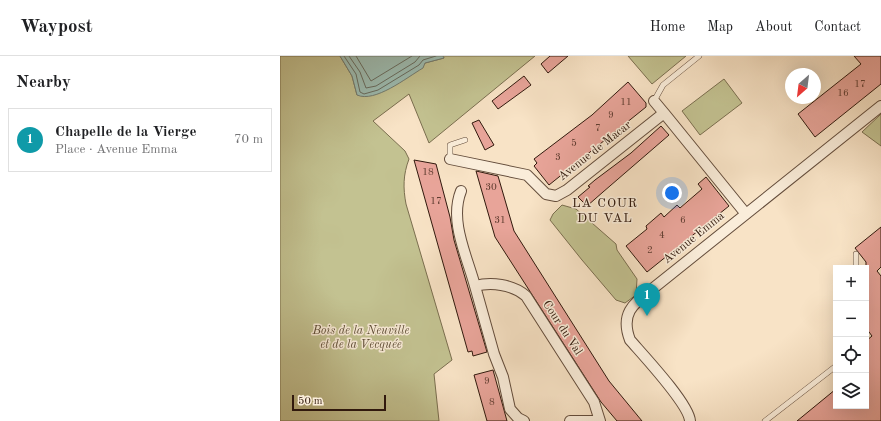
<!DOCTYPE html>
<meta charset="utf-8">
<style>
:root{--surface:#fff;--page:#f6f6f6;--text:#202124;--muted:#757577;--line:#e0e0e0;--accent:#2563eb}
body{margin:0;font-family:"Old Standard TT",serif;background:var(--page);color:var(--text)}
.controls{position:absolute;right:12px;bottom:12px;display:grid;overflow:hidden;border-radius:0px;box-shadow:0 4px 16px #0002}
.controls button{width:36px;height:36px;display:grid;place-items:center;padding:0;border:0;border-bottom:1px solid var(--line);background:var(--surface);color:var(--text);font:20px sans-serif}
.compass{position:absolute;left:505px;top:12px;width:36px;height:36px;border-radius:50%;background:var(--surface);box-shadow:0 4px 16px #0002;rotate:208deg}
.scale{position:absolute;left:12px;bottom:10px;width:94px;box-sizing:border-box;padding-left:4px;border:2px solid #31190d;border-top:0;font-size:11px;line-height:14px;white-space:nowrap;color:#31190d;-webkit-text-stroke:3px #faedda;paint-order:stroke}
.you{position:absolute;left:392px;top:137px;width:14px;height:14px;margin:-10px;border:3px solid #fff;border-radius:50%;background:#1a73e8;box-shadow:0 0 0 6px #1a73e833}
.badge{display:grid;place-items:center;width:26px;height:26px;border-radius:50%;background:var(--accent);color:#fff;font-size:13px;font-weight:700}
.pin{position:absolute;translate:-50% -33px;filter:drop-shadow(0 1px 2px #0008)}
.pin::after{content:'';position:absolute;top:21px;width:14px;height:12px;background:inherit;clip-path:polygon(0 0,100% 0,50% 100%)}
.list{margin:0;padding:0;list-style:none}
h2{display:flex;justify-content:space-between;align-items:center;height:52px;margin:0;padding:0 16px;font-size:17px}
h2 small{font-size:13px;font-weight:400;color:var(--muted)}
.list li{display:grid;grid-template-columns:26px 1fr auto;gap:12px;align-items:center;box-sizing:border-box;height:64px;margin:0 8px 8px;padding:0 8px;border:1px solid var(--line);border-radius:0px}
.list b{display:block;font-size:15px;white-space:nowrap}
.list p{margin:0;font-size:13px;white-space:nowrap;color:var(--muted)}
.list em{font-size:13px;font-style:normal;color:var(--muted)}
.icon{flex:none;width:22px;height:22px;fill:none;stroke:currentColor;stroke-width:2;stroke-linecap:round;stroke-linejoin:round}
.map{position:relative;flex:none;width:601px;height:365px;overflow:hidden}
header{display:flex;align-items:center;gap:24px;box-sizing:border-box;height:56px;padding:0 20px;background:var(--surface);border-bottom:1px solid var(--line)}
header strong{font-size:19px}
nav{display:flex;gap:22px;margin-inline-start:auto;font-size:14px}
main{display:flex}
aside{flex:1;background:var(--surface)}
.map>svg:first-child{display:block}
.green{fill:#c3c291;stroke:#7a6e4f}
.water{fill:#9dbeb4;stroke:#727c71}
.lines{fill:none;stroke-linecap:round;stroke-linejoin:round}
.shore{stroke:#676c60;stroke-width:1}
.building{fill:#e8a499;stroke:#31190d}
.lane-casing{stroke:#634c3b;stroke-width:6}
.street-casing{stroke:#634c3b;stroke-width:12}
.lane{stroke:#faedda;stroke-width:5}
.street{stroke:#faedda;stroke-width:10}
.labels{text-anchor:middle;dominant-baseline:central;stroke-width:3;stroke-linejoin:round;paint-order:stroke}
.number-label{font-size:10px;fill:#5f3c30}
.street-label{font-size:12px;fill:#31190d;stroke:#faedda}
.park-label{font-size:12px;font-style:italic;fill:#5d4c35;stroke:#faedda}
.neighbourhood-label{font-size:13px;letter-spacing:1px;fill:#31190d;stroke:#faedda}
</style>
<header>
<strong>Waypost</strong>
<nav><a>Home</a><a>Map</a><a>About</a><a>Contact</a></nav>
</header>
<main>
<aside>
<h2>Nearby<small></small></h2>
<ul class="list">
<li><span class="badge" style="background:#0f9aa8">1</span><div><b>Chapelle de la Vierge</b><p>Place · Avenue Emma</p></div><em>70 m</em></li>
</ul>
</aside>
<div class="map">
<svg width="601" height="365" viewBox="0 0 601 365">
<rect width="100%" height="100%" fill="#f8e3c6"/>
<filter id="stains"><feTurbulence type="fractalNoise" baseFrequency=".005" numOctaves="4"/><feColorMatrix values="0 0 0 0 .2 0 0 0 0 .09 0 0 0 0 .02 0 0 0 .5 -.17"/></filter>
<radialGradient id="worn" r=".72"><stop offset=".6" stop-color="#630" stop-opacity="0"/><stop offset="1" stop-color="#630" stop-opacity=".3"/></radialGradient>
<path class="green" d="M0 0H60L72 20 77 39 145 7 164 2 163 0H255L149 87 129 38 93 65 125 95 129 103C123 119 123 132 126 148L172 304 154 318 159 365H0Z
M348 0H406L372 28Z
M444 23 462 47 420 79 402 55Z
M601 58V90L582 76Z
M282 149 296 153 336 188 337 194 357 223 356 239 345 247 336 244 302 204 270 164 273 158Z"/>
<path class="water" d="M60 0H163L164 2 145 7 143 12C126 22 95 47 77 39L72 20Z"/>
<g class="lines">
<path class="shore" d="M64 0 76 18 80 36 84 38 98 34 139 9 143 4 156 0
M69 0 80 16 86 32 96 30 135 6 140 0
M76 0 91 25 132 0"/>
</g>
<path class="building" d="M270 0H288L268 17 261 8Z
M574 0H601V28L535 81 518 58 581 8Z
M244 20 251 29 218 53 212 45Z
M348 26 366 47V51L269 129 254 110 257 107 254 103 312 59Z
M199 64 214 89 205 94 192 67Z
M381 70 389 79 323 136 307 150 298 141 310 131 308 130 315 124 351 97Z
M134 104 156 108 170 161 174 184 207 296 193 300 192 295 188 296Z
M196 115 218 120 234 175 329 325 362 365H337L321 346 215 181Z
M426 121 449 150 367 216 346 190 367 173 366 170 381 157 384 161 397 149 400 152 422 133 418 128Z
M601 171V211L597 215 601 220V365H517L556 333V350H586V285L592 280 586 272V206L575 192Z
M213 314 224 354 227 365H207L194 319Z"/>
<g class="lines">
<g class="lane-casing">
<path id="lane" d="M374 45 383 29 419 0
M170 103V89L185 84
M576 198V212
M485 365 556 310"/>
</g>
<g class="street-casing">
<path id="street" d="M374 45 384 57
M170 103 247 119 266 138 276 140 287 134 384 57 466 158
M181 135C169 165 187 200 195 230 211 226 232 228 246 240L314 346 320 365
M195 230 214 298 223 321 230 353 238 362 244 365
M290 365H316
M410 365C409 348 363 299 350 284 339 255 356 246 376 230L601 50"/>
</g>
<use href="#lane" class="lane"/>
<use href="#street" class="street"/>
</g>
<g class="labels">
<g class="number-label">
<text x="580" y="28">17</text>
<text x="563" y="37">16</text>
<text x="346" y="46">11</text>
<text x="331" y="59">9</text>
<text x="318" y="72">7</text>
<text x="294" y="87">5</text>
<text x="278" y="101">3</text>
<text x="148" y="116">18</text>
<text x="211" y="131">30</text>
<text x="156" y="145">17</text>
<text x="220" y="164">31</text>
<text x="403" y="164">6</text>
<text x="382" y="179">4</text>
<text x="370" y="194">2</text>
<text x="207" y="325">9</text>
<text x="212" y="346">8</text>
</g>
<g class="street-label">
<text transform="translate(315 95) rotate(-38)">Avenue de Macar</text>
<text transform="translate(414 182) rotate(-39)">Avenue Emma</text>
<text transform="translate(282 272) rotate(57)">Cour du Val</text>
</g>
<g class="park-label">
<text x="81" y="275">Bois de la Neuville<tspan x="81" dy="14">et de la Vecquée</tspan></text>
</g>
<g class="neighbourhood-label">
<text x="325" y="147">LA COUR<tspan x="325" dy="15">DU VAL</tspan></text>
</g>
</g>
<rect width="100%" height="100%" filter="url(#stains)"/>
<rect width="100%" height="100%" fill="url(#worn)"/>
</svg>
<div class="controls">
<button>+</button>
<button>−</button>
<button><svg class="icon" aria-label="locate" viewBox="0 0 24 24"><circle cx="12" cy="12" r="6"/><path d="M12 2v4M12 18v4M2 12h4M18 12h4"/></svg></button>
<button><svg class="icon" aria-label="layers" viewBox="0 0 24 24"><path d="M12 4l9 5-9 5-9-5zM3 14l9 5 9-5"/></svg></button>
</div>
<svg class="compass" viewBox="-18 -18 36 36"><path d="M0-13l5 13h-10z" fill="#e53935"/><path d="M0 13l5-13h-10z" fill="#757577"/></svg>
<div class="scale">50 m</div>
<div class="you"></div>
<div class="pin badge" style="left:367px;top:260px;background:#0f9aa8">1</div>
</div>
</main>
